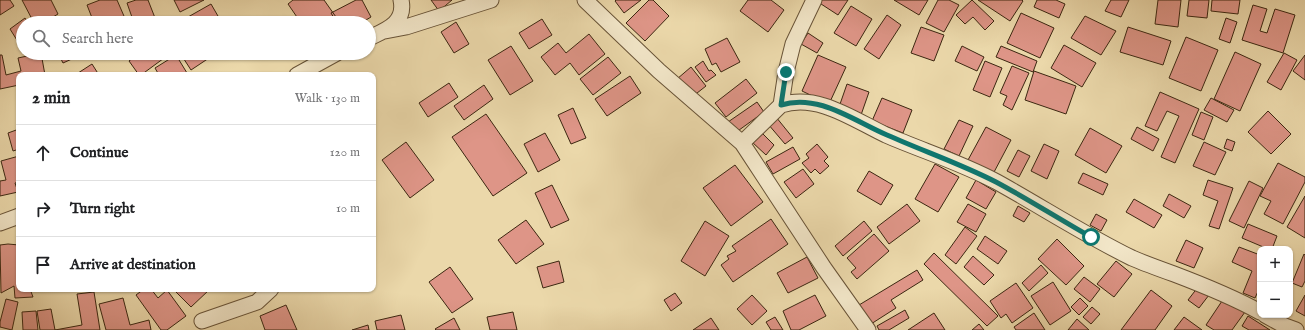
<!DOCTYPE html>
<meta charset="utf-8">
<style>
:root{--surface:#fff;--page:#f6f6f6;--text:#202124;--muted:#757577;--line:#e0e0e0}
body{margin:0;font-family:"IM FELL English",serif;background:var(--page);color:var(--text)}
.controls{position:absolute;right:12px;bottom:12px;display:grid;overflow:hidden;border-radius:8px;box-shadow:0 1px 3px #0004}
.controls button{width:36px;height:36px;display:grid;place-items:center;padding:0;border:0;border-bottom:1px solid var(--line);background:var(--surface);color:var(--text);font:20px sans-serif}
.stop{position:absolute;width:12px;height:12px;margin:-9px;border:3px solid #0f766e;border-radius:50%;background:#fff}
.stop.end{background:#0f766e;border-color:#fff;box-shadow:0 1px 4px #0008}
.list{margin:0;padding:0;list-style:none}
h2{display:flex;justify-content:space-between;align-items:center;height:52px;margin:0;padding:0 16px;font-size:17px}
h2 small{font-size:13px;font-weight:400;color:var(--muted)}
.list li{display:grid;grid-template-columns:26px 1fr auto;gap:12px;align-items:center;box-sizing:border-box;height:56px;padding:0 16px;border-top:1px solid var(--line)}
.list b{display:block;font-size:15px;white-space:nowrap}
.list em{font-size:13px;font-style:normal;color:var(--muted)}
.icon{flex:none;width:22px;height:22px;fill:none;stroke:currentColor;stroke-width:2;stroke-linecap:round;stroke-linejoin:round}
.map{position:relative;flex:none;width:1305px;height:330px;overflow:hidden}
.search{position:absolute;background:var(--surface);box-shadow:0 1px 3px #0004;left:16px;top:16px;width:360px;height:44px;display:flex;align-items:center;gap:10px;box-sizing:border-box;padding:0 14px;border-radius:22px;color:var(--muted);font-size:15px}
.panel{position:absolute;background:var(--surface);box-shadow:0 1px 3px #0004;left:16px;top:72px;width:360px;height:220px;border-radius:8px}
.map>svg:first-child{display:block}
.building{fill:#de9587;stroke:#3c2711}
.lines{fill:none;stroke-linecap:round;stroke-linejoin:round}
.minor-casing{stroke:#685337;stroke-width:17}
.minor{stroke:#f2e6c8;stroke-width:15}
.route{stroke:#0f766e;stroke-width:5}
</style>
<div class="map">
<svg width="1305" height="330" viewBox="0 0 1305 330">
<rect width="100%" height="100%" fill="#ebd8aa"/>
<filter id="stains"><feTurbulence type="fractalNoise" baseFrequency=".005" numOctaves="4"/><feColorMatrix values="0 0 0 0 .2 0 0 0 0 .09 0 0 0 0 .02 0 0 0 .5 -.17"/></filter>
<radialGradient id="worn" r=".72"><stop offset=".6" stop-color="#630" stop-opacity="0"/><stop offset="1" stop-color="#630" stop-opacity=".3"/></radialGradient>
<path class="building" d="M0 0H10L14 6 0 15Z
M22 0H51L58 14 43 23H34Z
M100 0H117L127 23H94L87 5Z
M136 0H148L157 23H134L127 3Z
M174 0H204L180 12Z
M293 0H324L336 17 328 23H301L288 4Z
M356 0H362L371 17 361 23H337L331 13Z
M431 0H452L439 11Z
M616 0H641L624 13 615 1Z
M649 0H653L669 16 645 41 626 23Z
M748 0H771L784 10 768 32 740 11Z
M820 0H848L838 15 818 2Z
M894 0H928L919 15Z
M938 0H949L959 5 944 32 926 23Z
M972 0 994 21 985 30 973 17 965 24 956 15Z
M978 0H1022L1023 1 1010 21Z
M1037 0H1056L1065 4 1059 18 1034 7Z
M1111 0H1129L1121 17 1105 11Z
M1158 0H1181L1178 27 1155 24Z
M1189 0H1209L1207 18 1187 16Z
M1212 0H1240L1238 14 1211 11Z
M211 4 222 23H192L188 17Z
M1253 5 1267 9 1260 31 1267 33 1275 9 1295 15 1283 53 1242 40Z
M851 6 872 19 856 46 834 33Z
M1021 13 1054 28 1040 58 1007 43Z
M887 15 901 25 879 59 864 49Z
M1085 16 1116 31 1101 55 1071 38Z
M25 18 28 23H23V43L20 45 10 29Z
M1226 18 1237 22 1230 43 1219 39Z
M542 19 552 35 529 49 519 33Z
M456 22 469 44 454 53 441 32Z
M921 27 944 35 934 61 911 53Z
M1128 27 1171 41 1163 65 1120 52Z
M808 33 823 43 817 53 801 44Z
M589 34 605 54 579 75 570 63 555 75 541 57 558 43 566 53Z
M1186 37 1218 50 1201 91 1169 78Z
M727 38 740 62 721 72 716 63 712 65 705 49Z
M1064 45 1096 63 1082 87 1051 68Z
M511 46 533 81 510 95 488 60Z
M962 46 984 57 977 71 955 61Z
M1001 46 1037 61 1033 72 996 57Z
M1235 52 1261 64 1240 111 1214 99Z
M41 53 45 75H19V85L0 89V55H2L6 75 21 71 18 58Z
M58 53H85L63 63Z
M139 53H171L141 75H139L129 61Z
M180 53H206L209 58 191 70Z
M1284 53 1297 60 1281 90 1267 82Z
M176 55 187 73 184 75H159L155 68Z
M818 55 846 67 829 104 802 91Z
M1305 55V80L1293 71Z
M608 57 621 73 593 95 580 79Z
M703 61 709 71 711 70 716 75 706 82 695 67Z
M985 61 1002 68 990 97 973 90Z
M92 64 99 75H75Z
M1012 66 1029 73 1012 110 1003 105 1007 96 1000 93Z
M691 67 706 86 692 97 677 79Z
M1034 71 1076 86 1066 114 1025 100Z
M630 76 641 93 607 116 595 99Z
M746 79 757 93 726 117 715 103Z
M449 83 458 97 428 117 419 103Z
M847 84 869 92 861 115 839 107Z
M484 85 493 99 464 120 454 106Z
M1160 92 1199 109 1175 163 1161 157 1179 116 1167 111 1157 131 1145 126Z
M882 98 912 110 903 133 872 121Z
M1211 98 1234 110 1227 122 1204 110Z
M757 102 764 112 735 133 728 122Z
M573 108 586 138 571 144 558 115Z
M1268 111 1291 134 1271 154 1248 132Z
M1201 112 1213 117 1204 140 1192 135Z
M486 114 527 173 493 196 452 137Z
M776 117 793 138 785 144 768 124Z
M959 120 973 126 959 156 944 149Z
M986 127 1011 140 993 174 968 160Z
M1137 127 1159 139 1153 151 1131 139Z
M1090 128 1122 146 1106 173 1075 155Z
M19 129V149L13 151 8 133Z
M761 132 774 145 766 155 752 142Z
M545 133 560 160 538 172 524 144Z
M1227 139 1235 142 1232 151 1224 148Z
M406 142 434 180 410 198 382 160Z
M1204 142 1226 152 1215 175 1193 166Z
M817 144 828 157 824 161 829 166 820 174 815 169 811 173 802 163 809 158 806 154Z
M1044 144 1059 151 1047 179 1031 171Z
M793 147 800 159 773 174 766 162Z
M1018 150 1030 156 1019 177 1007 171Z
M19 156V182L15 183 18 192 0 196V181L6 180 1 161Z
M1278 163 1305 177V182L1283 224 1264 214 1271 201 1260 196Z
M935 164 959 177 938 212 915 199Z
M735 165 763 202 731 226 703 188Z
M803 169 814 184 796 198 784 182Z
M869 171 893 185 881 205 857 191Z
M1083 173 1108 184 1103 195 1078 183Z
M976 180 996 192 986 209 966 198Z
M1208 180 1233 188 1219 229 1209 226 1218 201 1203 195Z
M1249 181 1263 188 1244 228 1229 221Z
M552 185 569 220 551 228 535 193Z
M1169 194 1191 206 1184 218 1163 206Z
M1305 196V238L1287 227Z
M1134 199 1162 215 1154 228 1126 212Z
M907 204 920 221 889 244 877 227Z
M968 204 986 214 976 232 957 222Z
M1018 206 1030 213 1024 222 1013 216Z
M1096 214 1107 220 1101 231 1090 225Z
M771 219 788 244 733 282 721 265 729 259 727 256 736 251 732 246Z
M526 220 544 244 516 264 498 240Z
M705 221 729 236 705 276 681 261Z
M864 221 872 231 843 256 835 246Z
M1248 224 1277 236 1272 249H1268L1242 238Z
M965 227 977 236 956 264 945 255Z
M874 234 889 251 857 279 851 272 856 268 847 258Z
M985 236 1007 251 998 264 977 249Z
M1057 239 1084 266 1066 285 1038 259Z
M1186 240 1203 248 1194 268 1176 261Z
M8 244 19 245V289H30L33 297 15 298 14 286 1 293 0 245Z
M1239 247 1260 255V287L1255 298 1243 293 1252 271 1232 262Z
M934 253 998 316 987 326 924 264Z
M1304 254 1305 255V281L1302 287 1292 283Z
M973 256 994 275 984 285 964 267Z
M807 257 818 278 788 293 777 273Z
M559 261 564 282 543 288 537 267Z
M1116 261 1132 274 1114 297 1097 284Z
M1041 265 1048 273 1029 291 1022 283Z
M450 267 473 299 452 313 429 282Z
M917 270 923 280 891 300 896 308 871 324 859 305Z
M1084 277 1100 289 1090 302 1074 289Z
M1053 282 1071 311 1050 325 1031 296Z
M1016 283 1033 308 1012 323 1006 314 1001 318 990 301Z
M1198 287 1209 295 1199 308 1188 300Z
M144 289H151L158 298 167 290 186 316 167 330H161L136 295Z
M173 289H208L209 290 191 307Z
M1151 290 1172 306 1155 330H1121Z
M94 292 100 330H40L37 311 51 309 55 330 82 325 77 294Z
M675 293 682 303 671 311 664 300Z
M752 295 767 311 752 325 737 309Z
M815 295 826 316 799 330H791L783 311Z
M1305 295V316L1296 311Z
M123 298 130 325 149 320 151 330H106L99 304Z
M1080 298 1088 306 1079 315 1071 307Z
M1224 298 1245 312 1232 330H1214L1206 325Z
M6 299 18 302 12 330 0 327V322Z
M286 305 297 330H265L260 316Z
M1092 307 1100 314 1091 324 1083 317Z
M905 310 909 318 889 330H879L877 326Z
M36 311 38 330H23L22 312Z
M513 312 517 330H490L487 317Z
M934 313 945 330H908Z
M1034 313 1045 330H1016L1014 327Z
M401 315 405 330H377L375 321Z
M1248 316 1270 330H1249L1242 326Z
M775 317 783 330H771L766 322Z
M1184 317 1202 330H1174Z
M454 318 460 330H436L435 329Z
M711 318 719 330H693Z
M1077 319 1089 330H1068Z
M979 324 984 330H972Z
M368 325 369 330H352Z"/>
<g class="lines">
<g class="minor-casing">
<path id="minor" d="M585 0 659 71 742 143 824 268 868 330
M385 31 406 27 491 0
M369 38C386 30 406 23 401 0
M297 75 337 53
M781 105 786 72 793 44 814 0
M742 143 781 105C818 93 854 120 886 135 923 151 962 163 997 182 1042 207 1085 235 1132 258 1146 264 1160 269 1174 274 1203 285 1233 297 1260 312
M0 223 19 216
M1265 315 1285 326 1296 330
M202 321 257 302 271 289"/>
</g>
<use href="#minor" class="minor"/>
</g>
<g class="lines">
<path class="route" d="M786 72 781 105C818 93 854 121 887 135 923 151 961 164 996 182 1028 199 1059 219 1091 237"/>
</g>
<rect width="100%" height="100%" filter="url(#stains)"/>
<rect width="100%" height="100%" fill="url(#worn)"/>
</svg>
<div class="controls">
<button>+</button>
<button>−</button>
</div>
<div class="stop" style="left:1091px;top:237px"></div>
<div class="stop end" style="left:786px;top:72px"></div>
<div class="search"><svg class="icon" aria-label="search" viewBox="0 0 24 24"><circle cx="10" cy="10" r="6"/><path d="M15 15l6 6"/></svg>Search here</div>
<section class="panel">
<h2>2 min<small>Walk · 130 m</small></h2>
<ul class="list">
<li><svg class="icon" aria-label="ahead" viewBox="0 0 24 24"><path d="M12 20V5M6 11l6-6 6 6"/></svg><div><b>Continue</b></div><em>120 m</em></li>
<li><svg class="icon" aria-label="right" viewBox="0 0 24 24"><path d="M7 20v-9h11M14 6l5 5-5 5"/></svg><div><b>Turn right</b></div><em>10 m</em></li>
<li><svg class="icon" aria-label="arrive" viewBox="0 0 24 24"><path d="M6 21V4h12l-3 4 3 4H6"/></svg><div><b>Arrive at destination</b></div></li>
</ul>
</section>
</div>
